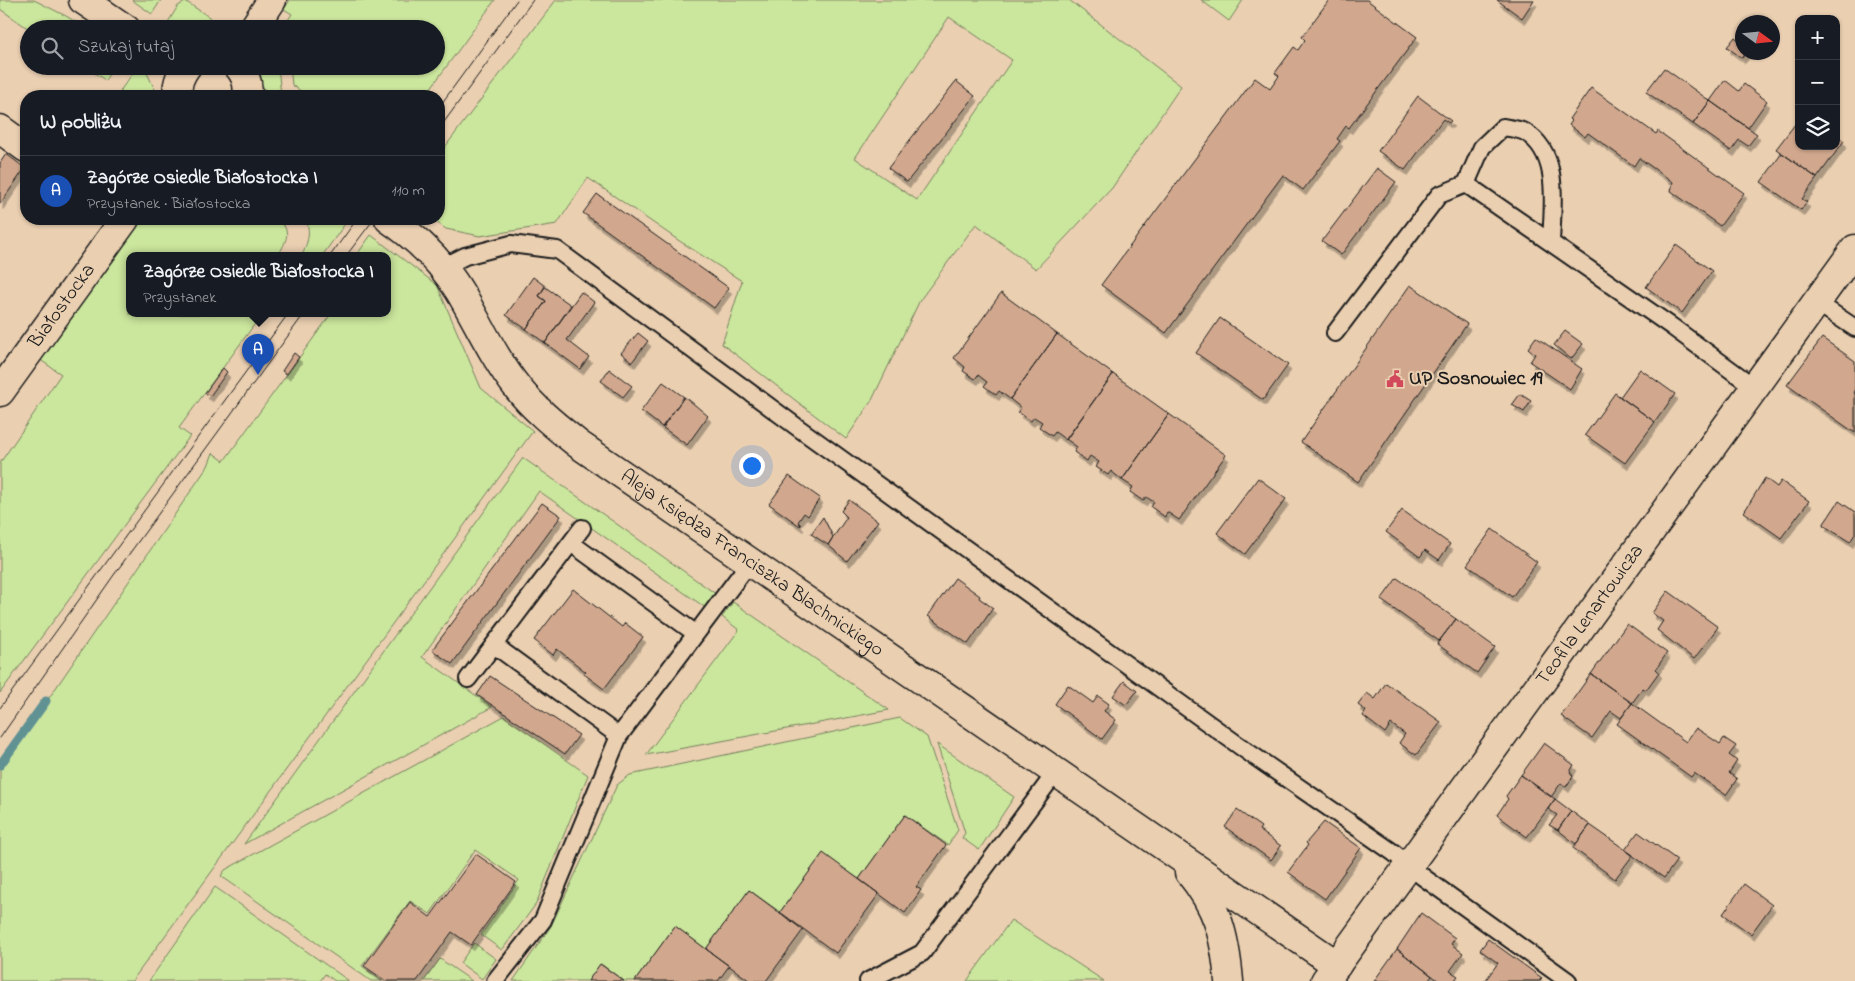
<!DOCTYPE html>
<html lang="pl">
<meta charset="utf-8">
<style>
:root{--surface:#171b24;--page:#20242c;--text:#f1f3f6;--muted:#9ea1a6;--line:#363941;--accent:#7c3aed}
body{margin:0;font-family:"Indie Flower",sans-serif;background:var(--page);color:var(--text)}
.controls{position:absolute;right:15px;top:15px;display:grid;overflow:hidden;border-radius:10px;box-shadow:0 1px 4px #0004}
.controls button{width:45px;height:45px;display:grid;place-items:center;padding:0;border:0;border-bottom:1px solid var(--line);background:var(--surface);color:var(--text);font:25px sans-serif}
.compass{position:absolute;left:1735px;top:15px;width:45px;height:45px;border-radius:50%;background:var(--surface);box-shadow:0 1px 4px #0004;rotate:105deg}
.you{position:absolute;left:751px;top:465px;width:18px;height:18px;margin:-12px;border:4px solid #fff;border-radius:50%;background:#1a73e8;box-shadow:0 0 0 8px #1a73e833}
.badge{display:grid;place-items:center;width:32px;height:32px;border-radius:50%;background:var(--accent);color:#fff;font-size:16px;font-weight:700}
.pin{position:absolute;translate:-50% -41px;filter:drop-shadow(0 1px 2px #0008)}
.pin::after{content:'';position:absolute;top:26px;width:18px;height:15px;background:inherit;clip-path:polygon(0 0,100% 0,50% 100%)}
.popup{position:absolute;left:126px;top:252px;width:265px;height:65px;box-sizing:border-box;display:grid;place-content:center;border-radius:10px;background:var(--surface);filter:drop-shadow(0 1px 4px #0005);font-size:16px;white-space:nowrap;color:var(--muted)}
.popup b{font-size:19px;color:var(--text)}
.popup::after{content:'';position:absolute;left:50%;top:100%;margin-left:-10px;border:10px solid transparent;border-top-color:var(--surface)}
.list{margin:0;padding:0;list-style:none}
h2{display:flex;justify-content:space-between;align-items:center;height:65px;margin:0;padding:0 20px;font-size:21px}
h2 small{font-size:16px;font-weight:400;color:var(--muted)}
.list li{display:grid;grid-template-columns:32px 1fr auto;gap:15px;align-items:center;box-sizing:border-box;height:70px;padding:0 20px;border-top:1px solid var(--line)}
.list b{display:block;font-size:19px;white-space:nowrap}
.list p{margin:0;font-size:16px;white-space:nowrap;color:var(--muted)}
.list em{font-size:16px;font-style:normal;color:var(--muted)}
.icon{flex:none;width:28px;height:28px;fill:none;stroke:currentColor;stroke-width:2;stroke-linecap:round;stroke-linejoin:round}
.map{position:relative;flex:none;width:1855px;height:981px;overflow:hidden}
.search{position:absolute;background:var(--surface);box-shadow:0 1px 4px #0004;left:20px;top:20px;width:425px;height:55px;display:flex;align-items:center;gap:12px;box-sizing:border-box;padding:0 18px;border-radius:28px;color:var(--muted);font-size:19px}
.panel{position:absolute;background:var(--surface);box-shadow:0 1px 4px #0004;left:20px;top:90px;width:425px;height:135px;border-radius:20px}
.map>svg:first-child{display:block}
.green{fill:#cbe69d;stroke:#74815c;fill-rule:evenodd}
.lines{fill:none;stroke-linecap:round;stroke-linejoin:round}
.stream{stroke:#609193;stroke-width:9}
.building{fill:#d1a88e;stroke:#1c1c1c;filter:url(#shadow)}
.service-casing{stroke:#1c1c1c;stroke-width:20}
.minor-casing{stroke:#1c1c1c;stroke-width:31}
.tertiary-casing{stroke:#1c1c1c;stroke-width:31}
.service{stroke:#eacfb1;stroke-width:16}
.minor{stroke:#eacfb1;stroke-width:28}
.tertiary{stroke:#eacfb1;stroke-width:28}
.tram{stroke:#1c1c1c;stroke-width:1}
.labels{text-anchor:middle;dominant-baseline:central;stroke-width:4;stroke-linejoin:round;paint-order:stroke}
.street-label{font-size:20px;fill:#1c1c1c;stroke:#eacfb1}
.poi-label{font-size:20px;font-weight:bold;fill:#1c1c1c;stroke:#eacfb1;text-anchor:start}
</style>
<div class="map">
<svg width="1855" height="981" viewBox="0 0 1855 981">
<defs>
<filter id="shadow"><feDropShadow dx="3" dy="5.5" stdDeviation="0" flood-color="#0004"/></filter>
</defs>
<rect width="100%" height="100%" fill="#eacfb1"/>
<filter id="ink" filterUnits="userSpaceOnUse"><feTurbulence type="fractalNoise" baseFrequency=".02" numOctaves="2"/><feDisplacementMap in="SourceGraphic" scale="10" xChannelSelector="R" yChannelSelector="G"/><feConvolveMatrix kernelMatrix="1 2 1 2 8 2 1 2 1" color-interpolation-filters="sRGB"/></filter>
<g filter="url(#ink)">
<path class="green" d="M0 0H34L66 16 87 29H29L0 9Z
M132 0H161L152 14Z
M290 0H495L425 96H308L292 85 290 66H436V29H286V23L292 14 284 9Z
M556 0H1069L1181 86 1112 188 1036 269 976 224 920 300 872 400 846 439 722 344 742 281 678 240 588 178 557 224 480 236 446 229 432 219H439V155ZM949 17 1012 60 917 200 855 158Z
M1201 0H1243L1229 21Z
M185 2 188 3 227 29H174L167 24 178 6Z
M84 66H115L105 80Z
M138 66H140L147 73 158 96H128L120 91Z
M259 66H278L281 96H268C262 87 259 77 259 66Z
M141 219H277C293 231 286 241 278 256H129V314H262L179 428 190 436 0 693V463L61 374 39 359Z
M305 219H344L347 221 322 256H302C307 243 312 232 305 219Z
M371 235 437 285 481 388 533 431 132 981H0V764L51 695 208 466 213 453 224 461 331 314H387V256H356Z
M523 458 716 594 706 608 539 491 422 657 492 707 244 844Z
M733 602 889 710 646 755 739 630 722 617Z
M504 716 588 775 536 904 502 950 481 935 519 880 475 850 430 914 410 901 362 966 382 981H371L221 876 225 870Z
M900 718 927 737 958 830 948 845 905 815 859 879 823 854 780 912 749 890 706 949 675 926 635 981H624L601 964 588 981H513L551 926 617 785 630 775Z
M937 744 1014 797 979 850 962 838 965 833Z
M215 887 349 981H335L325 974 320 981H149Z
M1011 920 1104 981H967Z
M474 943 496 959 482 979 460 963Z
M440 959 472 981H424Z"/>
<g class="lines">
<path class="stream" d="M0 765 46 701"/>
</g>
<path class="building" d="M1329 0H1367L1417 37 1349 128 1346 126 1337 139 1340 141 1303 190 1283 175 1166 333 1101 285 1255 78 1270 89 1279 76 1275 73 1294 47 1298 50 1305 40 1302 37Z
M1497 0H1534L1522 18Z
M1735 37 1742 43V52H1747L1742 58 1727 47Z
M1664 68 1710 101 1693 124 1646 92Z
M1725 80 1739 91 1744 84 1767 101 1748 128 1710 101Z
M956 81 975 96 907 182 888 168Z
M1591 88 1656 134 1658 131 1744 193 1720 226 1671 191 1673 182 1639 158 1634 166 1588 133 1585 137 1569 125 1572 121 1569 119Z
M1418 96 1451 121 1449 123 1443 119 1405 170 1378 151Z
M1710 101 1757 134 1748 146 1739 140 1731 151 1693 124Z
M1799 119V146H1836V135L1844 141 1817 178 1776 149Z
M1782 153 1817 178 1802 199 1807 202 1801 210 1761 182Z
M6 154 25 168 0 204V163Z
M1377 168 1396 182 1341 255 1322 241Z
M597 194 729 288 714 308 583 213Z
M1676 245 1712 271 1682 313 1646 287Z
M533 277 545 286 539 296 546 301 526 329 506 315Z
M1410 285 1467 324 1358 482 1301 442Z
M545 287 571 305 545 343 526 329 546 301 539 296Z
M581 292 594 302 567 340 589 357 580 369 545 343Z
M1001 293 1057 334 1010 399 999 391 996 395 984 386 987 382 978 375 975 379 963 371 965 367 954 358Z
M1220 318 1288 365 1263 400 1196 353Z
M1565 331 1583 344 1571 359 1554 345Z
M638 333 648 341 632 362 621 353Z
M1057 334 1113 374 1066 440 1055 432 1052 436 1039 427 1042 422 1034 417 1031 421 1018 412 1021 408 1010 399Z
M1536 337 1582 369 1570 389 1530 362 1535 354 1528 348Z
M1822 338 1855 361V391L1854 393 1855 394V433L1787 385Z
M294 353 299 357 287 374 282 371Z
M223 368 227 372 210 396 205 393Z
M609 369 632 386 623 397 601 381Z
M1640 369 1675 394 1655 422 1620 397Z
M1113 374 1169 414 1122 480 1111 471 1108 475 1096 467 1099 462 1090 456 1087 461 1074 452 1077 447 1066 439Z
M663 382 684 397 662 427 641 411Z
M1615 393 1655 422 1625 463 1585 435Z
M1520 394 1531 401 1524 412 1512 405Z
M684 397 689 400 708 416 687 445 662 427 665 426 664 425Z
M1169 414 1226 455 1179 520 1167 512 1165 517 1151 507 1154 502 1146 497 1143 501 1130 492 1133 487 1122 480Z
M789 476 820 498 808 516 804 513 798 522 801 525 800 526 769 504Z
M1258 478 1286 499 1245 554 1217 533Z
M1765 478 1777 487 1781 481 1809 501 1781 538 1744 512Z
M849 500 878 521 847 561 828 545 847 517 841 511Z
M1839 501 1855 512V534L1850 542 1823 525Z
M542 503 561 516 452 664 432 650Z
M1402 510 1450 544 1439 560 1425 550 1420 557 1386 532Z
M823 517 833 537 828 545 811 534Z
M1492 529 1537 562 1512 597 1467 565Z
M955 578 980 596 979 598 993 608 968 644 928 616Z
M1397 578 1456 619 1439 641 1381 600Z
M573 589 622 627 625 623 643 637 604 689 584 674 586 672 557 649 553 655 534 640Z
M1668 591 1718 627 1694 659 1657 630 1663 621 1652 613Z
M1456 619 1495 647 1477 673 1437 644Z
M1627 624 1667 653 1656 669 1659 672 1646 690 1643 688 1632 703 1591 674Z
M1591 674 1632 703 1621 718 1611 711 1592 738 1561 716Z
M490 676 579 735 565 754 477 695Z
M1124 681 1137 691 1126 705 1113 696Z
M1386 683 1441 722 1416 755 1399 743 1405 734 1391 724 1385 733 1363 716 1366 711 1358 705 1367 693 1375 699Z
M1068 685 1093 703 1098 696 1109 704 1104 711 1116 720 1102 739 1055 704Z
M1632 703 1686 742 1696 728 1720 744 1724 738 1736 746 1729 755 1737 761 1729 773 1737 779 1726 795 1694 773 1691 777 1617 724Z
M1544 743 1574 765 1570 772 1573 776 1566 787 1561 783 1551 797 1521 775Z
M1521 775 1555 799 1527 837 1497 815 1508 799 1506 796Z
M1555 799 1571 811 1558 830 1549 825 1557 815 1548 809Z
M1237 810 1261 827 1259 830 1281 846 1271 860 1225 827Z
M1571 811 1590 825 1576 844 1558 830Z
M905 815 946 845 916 887 921 890 905 913 859 879Z
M1324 822 1361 848 1325 899 1288 872 1308 845 1306 843Z
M1590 825 1633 855 1615 879 1573 848Z
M1638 832 1677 860 1664 878 1625 850Z
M823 853 879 894 836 953 780 912Z
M476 854 516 882 471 945 452 932 417 981H386L364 966 410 902 430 917Z
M1744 884 1772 905 1751 934 1723 914Z
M749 890 803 930 766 981H750L706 949Z
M1421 913 1455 938 1451 944 1463 953 1450 971 1458 976 1454 981H1439L1397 949Z
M675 926 729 966 718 981H635Z
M1488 939 1542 978 1539 981H1485L1498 963 1480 950Z
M1397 949 1432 976 1428 981H1374Z
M600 964 624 981H588Z"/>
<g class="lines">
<g class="service-casing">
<path id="service" d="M1466 184 1482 147 1503 127C1510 128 1519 129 1525 132 1562 154 1552 208 1551 243
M443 267 465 256 511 244 557 250 797 427 1248 752 1394 853 1423 877 1568 981
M1816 302 1855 328
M1335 333 1439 195 1466 184 1671 326 1754 387
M571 543 695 633
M494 645 619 736
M468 679 582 528
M495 981 543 920 619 736 750 562
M868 981 922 953 1056 772"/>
</g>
<g class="minor-casing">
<g id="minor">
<path d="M253 29 272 0"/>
<path d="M0 129 26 148"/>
<path id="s1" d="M0 392 125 219"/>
</g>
</g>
<g class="tertiary-casing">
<g id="tertiary">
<path d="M83 0 126 29"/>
<path d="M238 66C246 75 249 85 247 96"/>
<path d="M178 96C176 85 180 75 187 66"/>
<path id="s2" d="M389 219C418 239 442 262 460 292 479 324 494 358 517 387 534 409 557 427 578 444L1337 965"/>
<path d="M1189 872C1218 907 1225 936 1229 981"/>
<path id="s3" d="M1325 981 1855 249"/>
</g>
</g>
<use href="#service" class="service"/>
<use href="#minor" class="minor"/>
<use href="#tertiary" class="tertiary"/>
<path class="tram" d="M439 107 517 0
M439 129 533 0
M330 256 357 219
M346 256 374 219
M0 708 288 314
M0 738 116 572 304 314"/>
</g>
</g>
<defs>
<g id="civic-bare" transform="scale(1.35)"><path d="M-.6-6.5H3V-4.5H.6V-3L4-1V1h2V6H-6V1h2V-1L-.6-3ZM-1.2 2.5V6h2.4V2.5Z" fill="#d1495b" stroke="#eacfb1" stroke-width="2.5" paint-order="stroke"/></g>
</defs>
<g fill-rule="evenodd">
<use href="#civic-bare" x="1395" y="379"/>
</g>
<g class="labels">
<g class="street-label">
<text stroke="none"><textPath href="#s1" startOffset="106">Białostocka</textPath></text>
<text stroke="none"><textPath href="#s2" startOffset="508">Aleja Księdza Franciszka Blachnickiego</textPath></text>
<text stroke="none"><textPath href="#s3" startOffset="452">Teofila Lenartowicza</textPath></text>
</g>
<g class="poi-label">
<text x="1409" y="379">UP Sosnowiec 19</text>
</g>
</g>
</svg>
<div class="controls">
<button>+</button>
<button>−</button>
<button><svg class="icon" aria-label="layers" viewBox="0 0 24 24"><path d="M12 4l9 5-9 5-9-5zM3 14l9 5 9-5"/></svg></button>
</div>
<svg class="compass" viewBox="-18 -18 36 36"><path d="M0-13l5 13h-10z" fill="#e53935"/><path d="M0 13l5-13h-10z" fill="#9ea1a6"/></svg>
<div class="you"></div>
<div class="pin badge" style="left:258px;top:375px;background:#1a4fb4">A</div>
<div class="popup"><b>Zagórze Osiedle Białostocka I</b>Przystanek</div>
<div class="search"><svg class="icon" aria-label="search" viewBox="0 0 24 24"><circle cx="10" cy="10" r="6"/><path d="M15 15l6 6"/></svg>Szukaj tutaj</div>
<section class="panel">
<h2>W pobliżu<small></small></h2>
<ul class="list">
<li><span class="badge" style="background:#1a4fb4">A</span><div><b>Zagórze Osiedle Białostocka I</b><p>Przystanek · Białostocka</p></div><em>110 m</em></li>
</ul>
</section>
</div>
